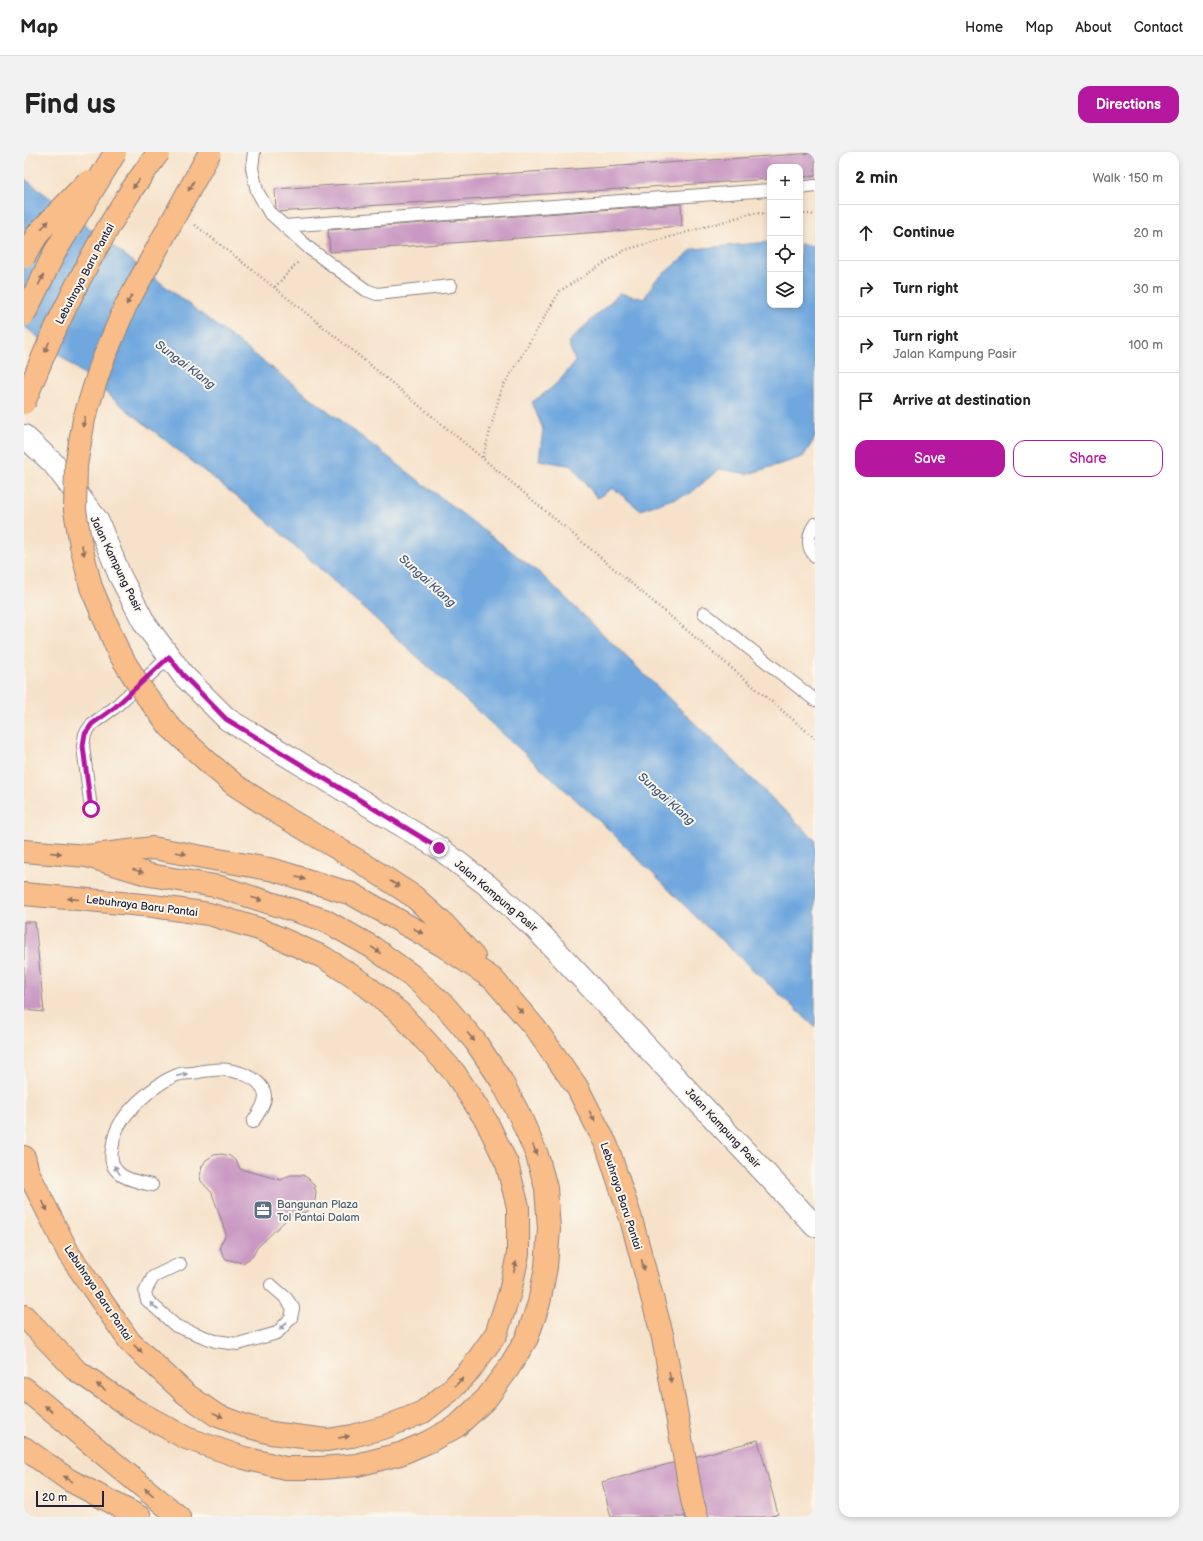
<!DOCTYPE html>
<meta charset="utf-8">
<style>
:root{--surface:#fff;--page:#f2f2f2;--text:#222;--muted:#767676;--line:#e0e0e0;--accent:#b5179e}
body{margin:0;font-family:"Balsamiq Sans",sans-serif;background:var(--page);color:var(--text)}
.controls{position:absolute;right:12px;top:12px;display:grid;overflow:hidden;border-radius:8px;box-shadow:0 2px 6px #0003}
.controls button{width:36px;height:36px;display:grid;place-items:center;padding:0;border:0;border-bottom:1px solid var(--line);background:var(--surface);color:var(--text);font:20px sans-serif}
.scale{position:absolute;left:12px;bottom:10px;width:68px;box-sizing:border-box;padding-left:4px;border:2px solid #22223b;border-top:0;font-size:11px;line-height:14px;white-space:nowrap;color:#22223b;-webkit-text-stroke:3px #fbf7ec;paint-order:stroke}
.stop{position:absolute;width:12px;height:12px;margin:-9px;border:3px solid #b5179e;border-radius:50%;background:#fff}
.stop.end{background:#b5179e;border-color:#fff;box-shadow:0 1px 4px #0008}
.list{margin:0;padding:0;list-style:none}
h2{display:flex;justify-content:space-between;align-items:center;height:52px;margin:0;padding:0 16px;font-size:17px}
h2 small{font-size:13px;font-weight:400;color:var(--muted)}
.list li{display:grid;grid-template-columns:26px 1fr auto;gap:12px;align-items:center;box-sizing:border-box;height:56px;padding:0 16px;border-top:1px solid var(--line)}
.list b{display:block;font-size:15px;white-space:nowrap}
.list p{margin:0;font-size:13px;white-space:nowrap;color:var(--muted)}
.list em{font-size:13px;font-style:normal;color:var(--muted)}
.actions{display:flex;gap:8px;padding:12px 16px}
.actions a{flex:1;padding:9px 0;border:1px solid var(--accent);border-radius:12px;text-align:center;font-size:14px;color:var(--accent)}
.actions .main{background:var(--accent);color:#fff}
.icon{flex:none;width:22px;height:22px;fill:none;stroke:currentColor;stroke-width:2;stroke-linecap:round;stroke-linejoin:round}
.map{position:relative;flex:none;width:791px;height:1365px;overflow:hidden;border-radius:12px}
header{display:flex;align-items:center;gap:24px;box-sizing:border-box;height:56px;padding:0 20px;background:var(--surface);border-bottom:1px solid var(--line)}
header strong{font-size:19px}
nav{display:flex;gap:22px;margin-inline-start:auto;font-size:14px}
.intro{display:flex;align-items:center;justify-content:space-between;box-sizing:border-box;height:96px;padding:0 24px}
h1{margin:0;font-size:28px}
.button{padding:10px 18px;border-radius:12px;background:var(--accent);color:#fff;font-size:14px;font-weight:700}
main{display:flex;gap:24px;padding:0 24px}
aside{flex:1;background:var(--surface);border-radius:12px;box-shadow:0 2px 6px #0003}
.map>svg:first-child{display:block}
.water{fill:#6fa7de;stroke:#48648c}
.building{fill:#c998c3}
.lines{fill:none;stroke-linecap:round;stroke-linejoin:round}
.service-casing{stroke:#8c8282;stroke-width:14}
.tertiary-casing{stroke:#8c8282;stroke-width:24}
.motorway-casing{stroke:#8c8282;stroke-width:24}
.path{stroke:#8c8282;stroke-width:2.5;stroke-dasharray:1 3;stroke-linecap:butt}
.service{stroke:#fff;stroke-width:12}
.tertiary{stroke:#fff;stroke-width:22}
.motorway{stroke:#f8bd88;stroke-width:22}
.motorway-bridge-casing{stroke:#8c8282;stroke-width:24;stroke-linecap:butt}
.motorway-bridge{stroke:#f8bd88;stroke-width:22}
.oneway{fill:#8d7062}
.oneway2{fill:#9c9ca7}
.route{stroke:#b5179e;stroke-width:5}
.labels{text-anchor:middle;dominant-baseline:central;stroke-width:4;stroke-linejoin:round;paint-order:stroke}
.street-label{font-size:11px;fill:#22223b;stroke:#fbf7ec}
.service-label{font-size:11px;fill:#4e5e75;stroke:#fbf7ec;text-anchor:start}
.water-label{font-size:12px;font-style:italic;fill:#41577c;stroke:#fbf7ec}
</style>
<header>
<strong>Map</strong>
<nav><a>Home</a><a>Map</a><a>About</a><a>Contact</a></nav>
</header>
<div class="intro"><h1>Find us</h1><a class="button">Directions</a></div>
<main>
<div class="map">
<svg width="791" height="1365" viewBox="0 0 791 1365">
<rect width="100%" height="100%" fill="#fbf7ec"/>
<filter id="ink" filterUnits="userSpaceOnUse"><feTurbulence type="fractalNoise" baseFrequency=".025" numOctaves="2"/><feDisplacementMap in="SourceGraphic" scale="8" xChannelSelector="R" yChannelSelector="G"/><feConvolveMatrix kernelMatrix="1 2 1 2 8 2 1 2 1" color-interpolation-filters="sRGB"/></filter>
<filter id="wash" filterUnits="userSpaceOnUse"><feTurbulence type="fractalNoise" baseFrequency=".012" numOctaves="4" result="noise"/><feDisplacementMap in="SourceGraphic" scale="16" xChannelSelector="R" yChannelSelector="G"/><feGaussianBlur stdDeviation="0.9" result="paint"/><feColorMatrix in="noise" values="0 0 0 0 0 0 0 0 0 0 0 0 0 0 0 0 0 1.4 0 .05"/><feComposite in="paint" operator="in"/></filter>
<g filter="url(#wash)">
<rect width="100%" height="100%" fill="#f6e2ca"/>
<path class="water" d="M0 26 518 423 791 688V875L671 764 582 675 241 367 108 262 0 174Z
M746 90V153H776V92L791 94V286L779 305 724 322 695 317 667 341 616 358 589 336 573 346 548 314 515 308 519 277 508 250C528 237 538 228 551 209L544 190 596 141 620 147 631 129 669 97Z"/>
<g id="blocks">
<path class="building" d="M791 1V24L776 25V15H746V27L252 60 251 37Z
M657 52 658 74 306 100 304 78Z
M0 770H11L20 860 0 858Z
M198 1002 206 1004 213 1010 216 1017 257 1028 266 1023H279L285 1027 290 1033 292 1040 291 1048 288 1055 282 1060 275 1063H267L233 1096 229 1104 219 1111 202 1107 198 1101 196 1094 202 1082 188 1041 177 1029 176 1024 178 1014 182 1008 190 1003Z
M734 1288 754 1362 744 1365H587L578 1330Z"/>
</g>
</g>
<g filter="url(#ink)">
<use href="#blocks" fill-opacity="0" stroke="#8c8282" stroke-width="1"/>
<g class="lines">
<g class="service-casing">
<path id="service" d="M230 0 228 16 233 39 245 60 286 97 342 138 353 142 427 134
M776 36 791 34
M260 74 746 38
M791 372C784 382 782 395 791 404
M680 461 791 548
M67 657 59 594 61 582 68 572 90 556 145 505
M128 1033C108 1029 83 1024 88 998 89 993 89 988 91 983 97 961 132 931 153 923 158 921 163 921 168 921 175 920 182 918 189 918 207 916 240 924 241 945 241 953 233 963 229 970
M156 1112 129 1125 121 1140 123 1148 152 1174 191 1189 214 1192 253 1181 267 1166 269 1156 262 1146 247 1133"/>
</g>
<g class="tertiary-casing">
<path id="tertiary" d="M0 284 29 311 73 368 96 424 121 472 159 523 203 567 415 696 463 733 510 775 791 1074"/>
</g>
<g class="motorway-casing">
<path id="motorway" d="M0 699 63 704 129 696 250 718 328 742 418 793 469 827 511 876 553 935 583 994 607 1067 639 1186 668 1348 673 1365
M338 711 389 744 421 773 450 805
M0 742 129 754 185 762 235 777 299 805 339 831 376 861 430 920 463 970 483 1012 494 1055V1102L486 1140 472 1182 446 1218 426 1239 399 1260 362 1275 328 1284 303 1288 247 1281 218 1273 192 1263 162 1242 106 1190 45 1102 4 1020 0 1005
M0 1164 52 1218 109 1257 162 1286 220 1306 261 1316H297L333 1313 376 1302 404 1290 433 1274 462 1247 484 1217 503 1186 515 1151 522 1115 525 1077 522 1036 513 1003 496 964 477 928 451 889 421 854 387 823 348 795 300 768 196 735 126 723 63 704
M0 1236 155 1365
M0 1296 45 1328 116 1365"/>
</g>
<path class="path" d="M776 62H787L791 64
M171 73C383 238 585 414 791 586
M251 135 275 109
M459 305 477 238 536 139 601 98 729 61 746 62"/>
<use href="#service" class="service"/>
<use href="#tertiary" class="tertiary"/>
<use href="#motorway" class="motorway"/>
<g class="motorway-bridge-casing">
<path id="motorway-bridge" d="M186 0 101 155 77 213 60 267 52 314 51 358 57 394 67 435 95 501 118 538 146 575 185 611 211 633 257 663 338 711
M0 105 15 80 63 30
M0 163 31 100 91 1
M0 251C28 179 62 109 103 45 113 29 124 15 135 0"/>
</g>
<use href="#motorway-bridge" class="motorway-bridge"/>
</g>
<defs><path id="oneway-solid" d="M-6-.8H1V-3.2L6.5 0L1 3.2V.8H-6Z"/></defs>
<g class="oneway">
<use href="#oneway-solid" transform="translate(112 32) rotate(126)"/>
<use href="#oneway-solid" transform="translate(167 34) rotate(119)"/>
<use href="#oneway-solid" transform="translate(21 73) rotate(-46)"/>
<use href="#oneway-solid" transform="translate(17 128) rotate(-64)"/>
<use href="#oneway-solid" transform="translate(105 148) rotate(119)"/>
<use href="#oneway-solid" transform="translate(23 195) rotate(114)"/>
<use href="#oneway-solid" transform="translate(60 270) rotate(102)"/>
<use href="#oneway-solid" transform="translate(59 398) rotate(77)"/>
<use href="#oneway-solid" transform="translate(32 701) rotate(5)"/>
<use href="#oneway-solid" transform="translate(157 701) rotate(10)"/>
<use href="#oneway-solid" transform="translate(114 719) rotate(17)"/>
<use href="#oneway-solid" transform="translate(276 726) rotate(17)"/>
<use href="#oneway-solid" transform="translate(371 732) rotate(33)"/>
<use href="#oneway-solid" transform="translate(49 747) rotate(-175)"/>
<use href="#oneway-solid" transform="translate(233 747) rotate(18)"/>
<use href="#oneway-solid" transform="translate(394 779) rotate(30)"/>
<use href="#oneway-solid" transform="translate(352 798) rotate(35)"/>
<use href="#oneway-solid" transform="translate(495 857) rotate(49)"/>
<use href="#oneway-solid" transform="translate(447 885) rotate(50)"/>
<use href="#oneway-solid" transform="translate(568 964) rotate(62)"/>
<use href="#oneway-solid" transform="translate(511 998) rotate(67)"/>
<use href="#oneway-solid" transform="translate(21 1054) rotate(63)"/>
<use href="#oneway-solid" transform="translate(619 1113) rotate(75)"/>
<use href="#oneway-solid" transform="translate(491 1115) rotate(-77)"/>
<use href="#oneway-solid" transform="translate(114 1197) rotate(43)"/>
<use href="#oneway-solid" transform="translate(646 1225) rotate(80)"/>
<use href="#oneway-solid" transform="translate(435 1230) rotate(-46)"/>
<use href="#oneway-solid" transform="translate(77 1235) rotate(-145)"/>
<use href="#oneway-solid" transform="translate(25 1257) rotate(-141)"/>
<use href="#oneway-solid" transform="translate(194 1263) rotate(26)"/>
<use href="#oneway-solid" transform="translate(320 1285) rotate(-9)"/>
<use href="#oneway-solid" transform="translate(44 1327) rotate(-148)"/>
<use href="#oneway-solid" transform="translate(125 1340) rotate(-140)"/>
</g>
<g class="oneway2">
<use href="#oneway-solid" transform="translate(158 923) rotate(-13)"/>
<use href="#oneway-solid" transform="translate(93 1018) rotate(-125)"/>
<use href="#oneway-solid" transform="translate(130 1154) rotate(-138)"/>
<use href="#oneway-solid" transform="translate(259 1174) rotate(132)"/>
</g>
</g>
<g class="lines" filter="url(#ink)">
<path class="route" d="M67 657 59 594 61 582 68 572 90 556 145 505 159 523 202 567 415 696"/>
</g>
<defs>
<g id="office-square" transform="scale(1)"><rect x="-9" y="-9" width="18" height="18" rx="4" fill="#5c6f8a" stroke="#fbf7ec"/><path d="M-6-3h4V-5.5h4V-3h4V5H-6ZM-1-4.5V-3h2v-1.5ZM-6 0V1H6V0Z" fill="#fff"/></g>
</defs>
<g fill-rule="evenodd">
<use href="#office-square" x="239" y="1058"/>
</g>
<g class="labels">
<g class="street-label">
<text transform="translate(61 122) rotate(-62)">Lebuhraya Baru Pantai</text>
<text transform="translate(92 412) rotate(64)">Jalan Kampung Pasir</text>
<text transform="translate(472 744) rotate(40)">Jalan Kampung Pasir</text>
<text transform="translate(118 754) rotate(7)">Lebuhraya Baru Pantai</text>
<text transform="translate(699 976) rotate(47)">Jalan Kampung Pasir</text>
<text transform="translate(597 1044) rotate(72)">Lebuhraya Baru Pantai</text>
<text transform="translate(74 1141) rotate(56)">Lebuhraya Baru Pantai</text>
</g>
<g class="service-label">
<text x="253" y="1052">Bangunan Plaza<tspan x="253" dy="13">Tol Pantai Dalam</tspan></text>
</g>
<g class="water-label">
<text transform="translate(161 213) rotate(37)">Sungai Klang</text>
<text transform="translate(403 429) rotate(42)">Sungai Klang</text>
<text transform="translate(642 647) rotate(42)">Sungai Klang</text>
</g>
</g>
</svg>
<div class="controls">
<button>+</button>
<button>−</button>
<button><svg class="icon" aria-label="locate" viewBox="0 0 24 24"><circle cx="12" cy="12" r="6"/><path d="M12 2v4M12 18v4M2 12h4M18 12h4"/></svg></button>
<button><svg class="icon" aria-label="layers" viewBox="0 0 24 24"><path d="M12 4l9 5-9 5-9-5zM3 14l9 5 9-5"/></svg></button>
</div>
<div class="scale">20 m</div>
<div class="stop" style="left:67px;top:657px"></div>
<div class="stop end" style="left:415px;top:696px"></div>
</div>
<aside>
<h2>2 min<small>Walk · 150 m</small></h2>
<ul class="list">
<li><svg class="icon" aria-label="ahead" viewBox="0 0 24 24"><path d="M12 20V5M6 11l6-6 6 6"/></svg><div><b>Continue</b></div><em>20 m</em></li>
<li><svg class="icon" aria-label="right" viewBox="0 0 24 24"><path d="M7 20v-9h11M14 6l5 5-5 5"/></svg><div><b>Turn right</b></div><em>30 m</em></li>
<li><svg class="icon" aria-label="right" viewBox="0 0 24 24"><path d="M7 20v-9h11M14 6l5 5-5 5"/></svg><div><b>Turn right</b><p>Jalan Kampung Pasir</p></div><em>100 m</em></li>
<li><svg class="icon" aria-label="arrive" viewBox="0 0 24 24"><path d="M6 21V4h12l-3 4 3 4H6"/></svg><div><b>Arrive at destination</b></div></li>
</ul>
<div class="actions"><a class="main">Save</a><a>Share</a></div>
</aside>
</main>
